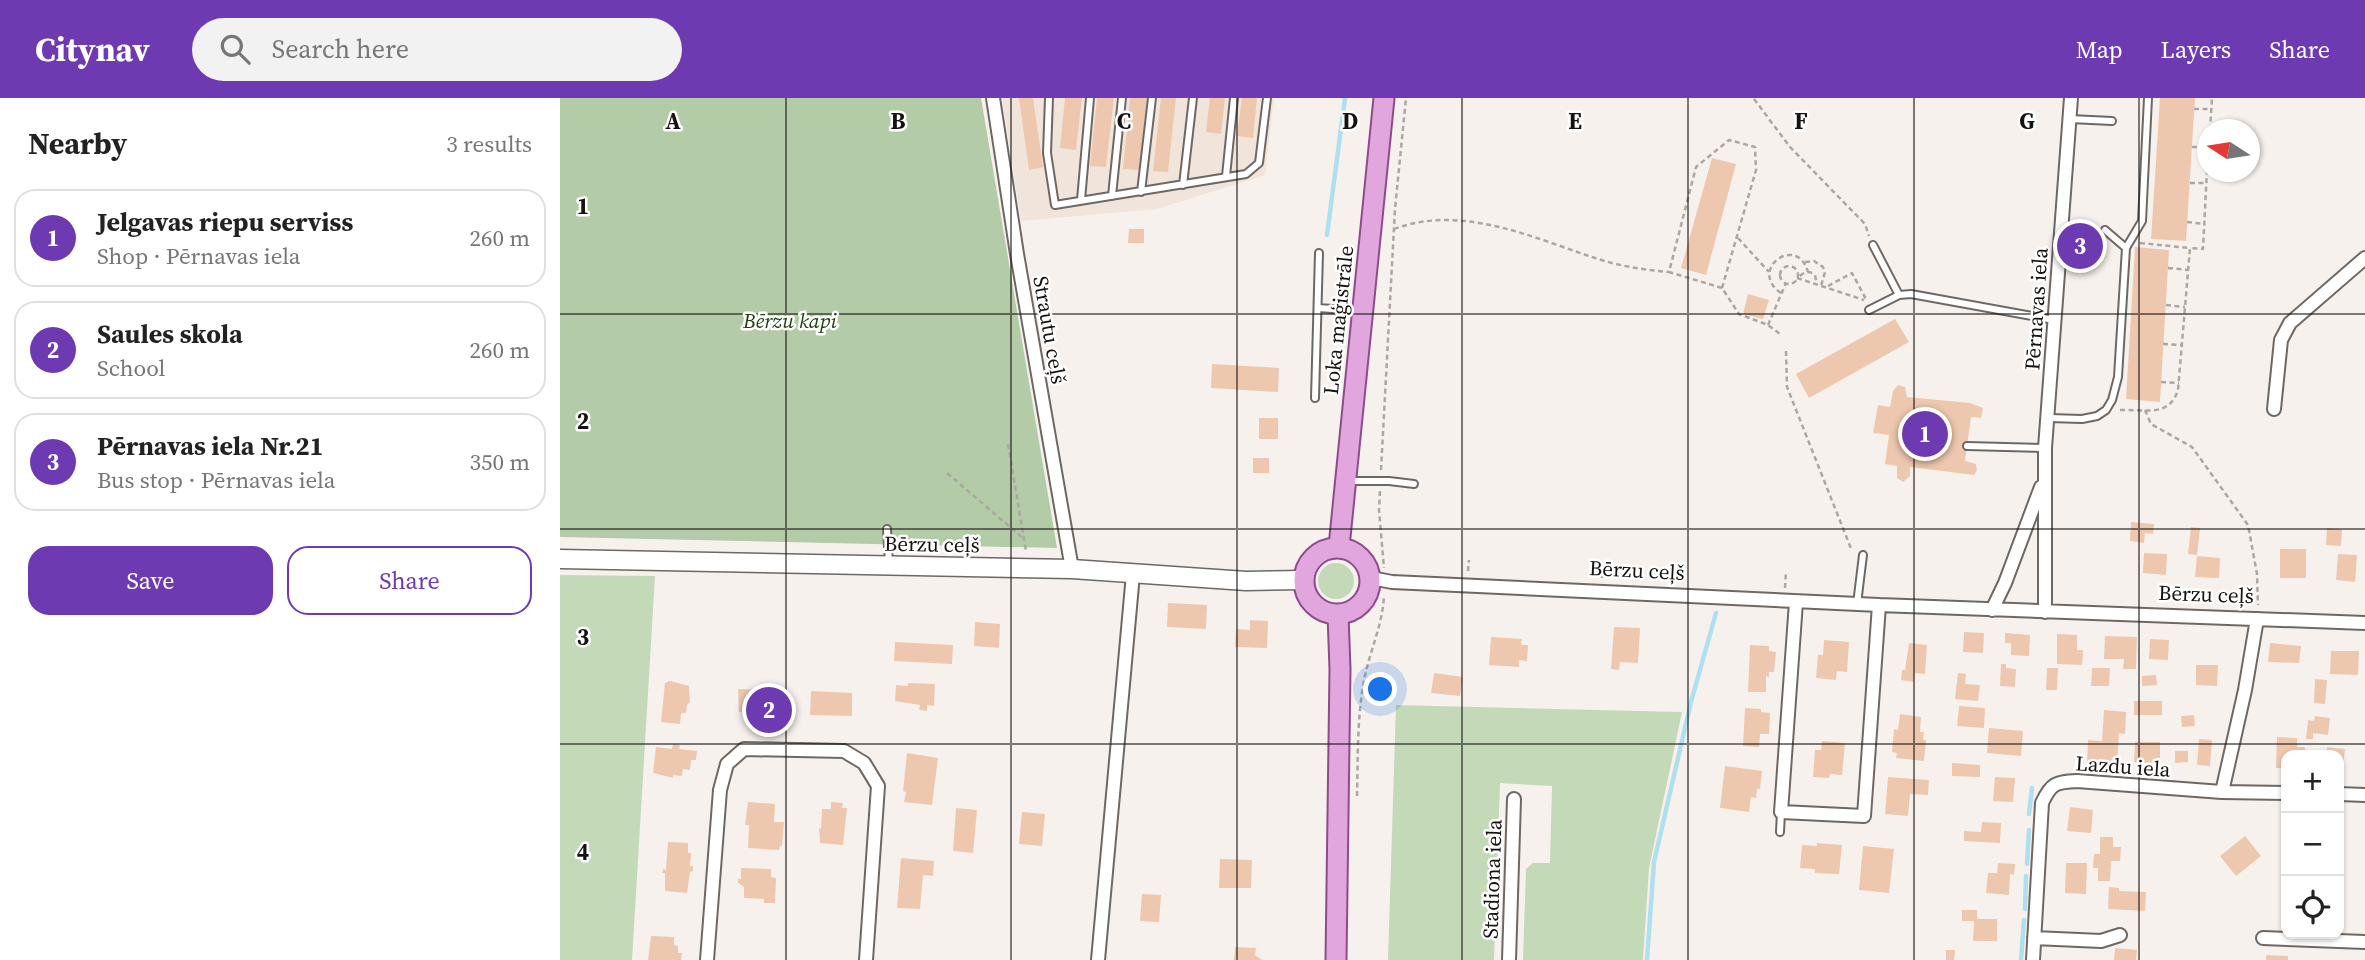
<!DOCTYPE html>
<meta charset="utf-8">
<style>
:root{--surface:#fff;--page:#f2f2f2;--text:#222;--muted:#767676;--line:#e0e0e0;--accent:#6d3ab1}
body{margin:0;font-family:"Source Serif 4",serif;background:var(--page);color:var(--text)}
.controls{position:absolute;right:21px;bottom:21px;display:grid;overflow:hidden;border-radius:14px;box-shadow:0 2px 5px #0004}
.controls button{width:63px;height:63px;display:grid;place-items:center;padding:0;border:0;border-bottom:2px solid var(--line);background:var(--surface);color:var(--text);font:35px sans-serif}
.compass{position:absolute;left:1637px;top:21px;width:63px;height:63px;border-radius:50%;background:var(--surface);box-shadow:0 2px 5px #0004;rotate:282deg}
.you{position:absolute;left:821px;top:592px;width:24px;height:24px;margin:-18px;border:5px solid #fff;border-radius:50%;background:#1a73e8;box-shadow:0 0 0 10px #1a73e833}
.badge{display:grid;place-items:center;width:46px;height:46px;border-radius:50%;background:var(--accent);color:#fff;font-size:23px;font-weight:700}
.pin{position:absolute;translate:-50% -50%;border:4px solid #fff;box-shadow:0 2px 7px #0006}
.list{margin:0;padding:0;list-style:none}
h2{display:flex;justify-content:space-between;align-items:center;height:91px;margin:0;padding:0 28px;font-size:30px}
h2 small{font-size:23px;font-weight:400;color:var(--muted)}
.list li{display:grid;grid-template-columns:46px 1fr auto;gap:21px;align-items:center;box-sizing:border-box;height:98px;margin:0 14px 14px;padding:0 14px;border:2px solid var(--line);border-radius:21px}
.list b{display:block;font-size:26px;white-space:nowrap}
.list p{margin:0;font-size:23px;white-space:nowrap;color:var(--muted)}
.list em{font-size:23px;font-style:normal;color:var(--muted)}
.actions{display:flex;gap:14px;padding:21px 28px}
.actions a{flex:1;padding:16px 0;border:2px solid var(--accent);border-radius:21px;text-align:center;font-size:24px;color:var(--accent)}
.actions .main{background:var(--accent);color:#fff}
.icon{flex:none;width:38px;height:38px;fill:none;stroke:currentColor;stroke-width:2;stroke-linecap:round;stroke-linejoin:round}
.map{position:relative;flex:none;width:1805px;height:862px;overflow:hidden}
header{display:flex;align-items:center;gap:42px;box-sizing:border-box;height:98px;padding:0 35px;background:var(--accent);color:#fff}
header strong{font-size:33px}
nav{display:flex;gap:38px;margin-inline-start:auto;font-size:24px}
.search{width:490px;height:63px;background:var(--page);display:flex;align-items:center;gap:18px;box-sizing:border-box;padding:0 24px;border-radius:38px;color:var(--muted);font-size:26px}
main{display:flex}
aside{flex:1;background:var(--surface)}
.map>svg:first-child{display:block}
.built{fill:#f1e4db}
.green{fill:#c3d9b8}
.forest{fill:#b3cba7}
.lines{fill:none;stroke-linecap:round;stroke-linejoin:round}
.stream{stroke:#aee0ef;stroke-width:4.5}
.building{fill:#eec8ae}
.lane-casing{stroke:#6e6865;stroke-width:10}
.street-casing{stroke:#6e6865;stroke-width:16}
.secondary-casing{stroke:#6e6865;stroke-width:21}
.primary-casing{stroke:#8d4c89;stroke-width:23}
.path{stroke:#aba7a3;stroke-width:2.5;stroke-dasharray:5 3.5;stroke-linecap:butt}
.lane{stroke:#fff;stroke-width:6}
.street{stroke:#fff;stroke-width:12}
.secondary{stroke:#fff;stroke-width:18}
.primary{stroke:#e2a6df;stroke-width:19}
.grid{fill:none;stroke:#151311;stroke-width:2;stroke-opacity:0.55}
.labels{text-anchor:middle;dominant-baseline:central;stroke-width:5;stroke-linejoin:round;paint-order:stroke}
.street-label{font-size:21px;fill:#151311;stroke:#fff}
.park-label{font-size:21px;font-style:italic;fill:#1e3d0a;stroke:#fff}
.grid-label{font-size:23px;text-anchor:middle;font-weight:bold;fill:#151311;stroke:#fff;stroke-width:5;stroke-linejoin:round;paint-order:stroke}
</style>
<header>
<strong>Citynav</strong>
<div class="search"><svg class="icon" aria-label="search" viewBox="0 0 24 24"><circle cx="10" cy="10" r="6"/><path d="M15 15l6 6"/></svg>Search here</div>
<nav><a>Map</a><a>Layers</a><a>Share</a></nav>
</header>
<main>
<aside>
<h2>Nearby<small>3 results</small></h2>
<ul class="list">
<li><span class="badge">1</span><div><b>Jelgavas riepu serviss</b><p>Shop · Pērnavas iela</p></div><em>260 m</em></li>
<li><span class="badge">2</span><div><b>Saules skola</b><p>School</p></div><em>260 m</em></li>
<li><span class="badge">3</span><div><b>Pērnavas iela Nr.21</b><p>Bus stop · Pērnavas iela</p></div><em>350 m</em></li>
</ul>
<div class="actions"><a class="main">Save</a><a>Share</a></div>
</aside>
<div class="map">
<svg width="1805" height="862" viewBox="0 0 1805 862">
<rect width="100%" height="100%" fill="#f7f1ed"/>
<path class="built" d="M442 0H714L705 77 597 111 461 123Z"/>
<path class="green" d="M758 483a18 18 0 1 1 36 0a18 18 0 1 1-36 0Z
M0 477 95 478 72 862H0Z
M836 607 1122 614 1089 770 1083 862H963L966 771 973 765H990L992 688 940 685 934 862H828Z"/>
<path class="forest" d="M0 0H421L497 450 0 439Z"/>
<g class="lines">
<path class="stream" d="M767 137 785 0
M1469 716 1472 690
M1467 766 1469 732
M1465 811 1466 778
M1087 862 1094 764 1131 604 1156 515
M1461 862 1464 822"/>
</g>
<path class="building" d="M459 0H473L483 69 469 72Z
M505 0H522L516 52 500 50Z
M537 0H554L546 69 530 68Z
M570 0H587L579 72 563 71Z
M601 0H616L608 74 593 73Z
M650 0H665L661 36 646 34Z
M682 0H697L693 40 677 38Z
M1600 0H1635L1626 143 1591 141Z
M1152 60 1176 66 1146 177 1121 170Z
M569 131H584V145H568Z
M1575 149 1609 152 1600 304 1566 301Z
M1188 196 1209 202 1203 221 1183 216Z
M1335 221 1349 244 1249 300 1236 276Z
M652 266 719 270 718 294 651 290Z
M1338 287 1345 289 1347 299 1410 305 1423 310 1421 320 1411 319 1405 363 1416 366 1417 372 1414 377 1350 369V378L1343 384 1337 380V368L1325 366 1329 337 1313 335 1318 307 1330 309 1333 293Z
M699 320H718V341H699Z
M693 360H709V375H693Z
M1571 424 1594 426 1593 436 1585 435 1584 445 1570 443Z
M1631 429 1640 430 1637 457 1628 456Z
M1767 430 1782 432 1781 448 1766 447Z
M1720 451H1746V480H1720Z
M1584 455 1607 456 1606 477 1583 475Z
M1778 456 1797 457 1795 484 1776 482Z
M1637 458 1660 460 1659 480 1635 479Z
M608 505 647 507 646 531 607 529Z
M690 522 708 523 707 550 675 549 676 531 690 532Z
M415 524 440 526 439 550 414 548Z
M1054 529 1080 530 1078 565 1060 564 1059 572 1051 571Z
M1404 534 1424 535 1423 555 1403 554Z
M1445 535 1470 537 1469 558 1451 557V545H1445Z
M1497 536 1517 537V552H1523L1522 567 1497 566Z
M1545 538 1577 539 1576 571H1563L1564 561H1544Z
M931 539 962 541 961 547H968L967 563 959 562V569L929 567Z
M1590 541 1609 542 1608 562 1589 561Z
M1264 542 1289 544 1287 574 1277 573 1276 582 1256 580 1258 557H1263Z
M335 544 393 547 392 566 334 563Z
M1349 545 1367 547 1365 576 1355 575 1354 584 1341 582 1342 572H1345Z
M1710 545 1741 548 1739 565 1708 564Z
M1190 547 1209 548V553L1216 554 1214 574H1209V579L1206 578V594H1188Z
M1771 553H1799L1798 577 1770 576Z
M1441 566H1446V570L1456 571 1455 589 1440 588Z
M1636 567H1658L1657 588 1636 587Z
M1487 570H1498L1497 592H1486Z
M1532 570H1550L1549 588H1531Z
M874 575 903 579 900 598 871 595Z
M1398 575 1406 576 1405 586 1420 587 1418 603 1395 601Z
M1596 577 1597 587 1582 588V578Z
M1755 581 1767 582 1765 606 1754 605Z
M110 583 129 588 130 604 127 607 126 615H121L120 626 101 624 105 585Z
M348 585 375 586 374 608 367 607V613L359 612 360 607 335 603 336 587 348 588Z
M178 591 220 592 221 617 188 618V614H179Z
M251 593 292 595V618L250 617Z
M1574 603H1602V617H1574Z
M1399 608 1425 610 1424 630 1397 628Z
M1185 610 1201 611V614L1210 615 1209 636H1200L1199 649 1183 648Z
M1544 612 1566 614 1565 636 1559 635 1557 669 1527 668 1528 642 1542 643Z
M1340 616 1361 619 1360 634H1364L1363 642H1366L1364 663 1336 660 1337 655 1332 654 1334 631 1338 632Z
M1634 617 1635 628 1622 629 1621 618Z
M1755 618 1770 620 1768 637 1753 635V641H1746L1748 622 1754 623Z
M1429 630 1463 633 1461 658 1427 655Z
M1717 639 1737 640V649H1745V657H1726V670H1716Z
M1639 641 1652 642 1650 668 1637 667Z
M1262 643 1285 645 1282 677 1270 676 1269 680 1253 679 1255 652H1261Z
M1575 644H1600V665L1574 664Z
M113 646 120 647 119 651 137 653 136 662H131L130 672 123 671 122 678 113 677V680L93 675 96 649 112 651Z
M1767 649 1785 651 1783 671H1779V657H1766Z
M1615 653H1628V664L1615 665Z
M347 655 378 660 372 707 344 704 346 694 343 693Z
M1392 665 1420 667V679L1392 678Z
M1165 668 1202 673 1200 691H1197L1196 700 1191 699 1189 714 1160 710Z
M1328 679 1369 682 1368 697 1350 696 1348 718 1325 716Z
M1435 679 1455 680 1453 704 1433 703Z
M188 704 215 706 214 724H224L222 748H220L219 752 188 750 189 727H185Z
M271 704 283 705 282 710H287L283 747 260 745 259 730 261 731 262 711H271Z
M1510 709 1533 712 1531 735 1507 733Z
M396 710 417 712 413 755 393 753Z
M462 714 485 716 482 748 459 746Z
M1422 724 1441 725 1440 745 1404 743V733L1421 734Z
M1685 738 1701 758 1676 778 1660 758Z
M1540 739H1553V749H1561L1560 763H1551L1550 783H1538V770H1533L1534 756H1540Z
M108 744 128 745V755H131L130 768H133V773L130 774 127 795 105 793V775H102L103 771 106 772Z
M1257 745 1282 747 1279 776 1255 775V771L1240 770 1242 747 1257 748Z
M1303 748 1334 751 1329 795 1299 792Z
M341 760 374 763 373 778 363 777 360 811 337 810Z
M660 761 692 762 691 790H659Z
M1438 765 1455 766 1454 777 1450 776 1449 797 1426 795 1428 775H1437Z
M1506 765H1527L1526 796 1505 795Z
M181 770 211 771V779L216 780 215 805H204V801L184 800V789L178 785V781H181Z
M1549 789 1559 790V793L1586 794 1585 813 1548 811Z
M582 796 601 797 599 824 580 823Z
M1402 812H1417V821H1437V843H1413L1414 823H1402Z
M91 838 114 839V847L118 848V855H122L121 862H88Z
M675 849 696 850 695 857 702 862H674Z
M1555 850 1577 852 1576 862H1554Z
M1386 852H1395L1394 862H1386Z
M1706 857 1728 858V862H1706Z"/>
<g class="lines">
<g class="lane-casing">
<path id="lane" d="M489 0 487 55 495 107 686 76 699 65 707 0
M1510 21 1552 23
M666 78 674 0
M623 87 633 0
M581 94 592 0
M552 98 562 0
M521 102 530 0
M1545 132 1566 150
M1313 147 1339 197
M758 210 801 213
M1309 212 1339 197 1351 196 1494 222
M755 300 759 155
M1489 320 1522 321 1537 318 1546 312 1552 302 1558 279 1566 150 1582 123 1588 0
M1407 348 1485 350
M790 383H829L854 386
M327 431 329 466
M1297 506 1303 457
M1220 734 1221 714"/>
</g>
<g class="street-casing">
<path id="street" d="M433 0 457 156 512 471
M1714 311 1721 242 1730 225 1805 160
M811 480 832 484 1319 507 1805 525
M1236 504 1221 714 1304 718 1319 507
M1432 512 1445 485 1481 389
M1485 514V350L1511 0
M1662 694 1685 592 1697 521
M1779 696 1805 697
M1474 840 1541 843 1560 837
M1703 840 1805 844
M147 862 160 692 167 666 184 651 284 653 304 665 318 688 306 862
M538 862 573 476
M949 862 954 701
M1473 862 1482 705C1491 685 1496 684 1517 683L1662 694 1726 695"/>
</g>
<g class="secondary-casing">
<path id="secondary" d="M0 461 512 471 686 483 743 482"/>
</g>
<g class="primary-casing">
<path id="primary" d="M779 449 824 0
M744 483a33 33 0 1 1 66 0a33 33 0 1 1-66 0Z
M776 862 780 571 778 517"/>
</g>
<path class="path" d="M1194 1 1230 49 1305 126 1309 138
M1634 11H1651
M1650 32 1652 0
M1632 49H1647
M1630 85H1647
M1627 124 1644 126
M834 131C902 106 971 139 1035 160 1059 168 1084 172 1109 174
M1178 140 1209 174
M1580 145 1629 150
M1245 164 1254 163 1263 169 1265 174 1261 188
M1220 177a9 9 0 1 1 18 0a9 9 0 1 1-18 0Z
M1608 170 1628 172
M1240 178C1245 173 1250 173 1255 177L1257 187
M1237 180 1304 202
M1268 188 1292 175 1307 203
M1162 190 1109 174 1136 69 1169 42 1195 49 1196 72 1162 190 1179 216 1208 227 1220 236
M1221 195C1187 172 1237 135 1248 174
M1606 207 1625 209
M1208 227 1226 185
M1603 246 1622 247
M1226 253 1227 289 1292 453
M1601 284 1619 285
M1560 312C1585 311 1609 320 1618 292L1630 150 1643 151 1647 72
M1585 312 1591 326 1632 349 1688 427 1697 476 1698 507
M448 346 466 453
M821 372 835 111 846 0
M387 375 464 441
M820 393 819 412 824 470
M908 473 909 462
M1042 480 1043 466
M1225 490 1226 473
M797 698C798 661 797 624 803 588 808 556 822 531 824 498"/>
<use href="#lane" class="lane"/>
<use href="#street" class="street"/>
<use href="#secondary" class="secondary"/>
<use href="#primary" class="primary"/>
</g>
<path class="grid" d="M226 0V862M451 0V862M677 0V862M902 0V862M1128 0V862M1354 0V862M1579 0V862M0 216H1805M0 431H1805M0 646H1805"/>
<g class="labels">
<g class="street-label">
<text transform="translate(1476 211) rotate(-86)">Pērnavas iela</text>
<text transform="translate(778 222) rotate(-84)">Loka maģistrāle</text>
<text transform="translate(490 232) rotate(80)">Strautu ceļš</text>
<text transform="translate(372 446) rotate(1)">Bērzu ceļš</text>
<text transform="translate(1077 472) rotate(3)">Bērzu ceļš</text>
<text transform="translate(1646 496) rotate(2)">Bērzu ceļš</text>
<text transform="translate(1563 668) rotate(4)">Lazdu iela</text>
<text transform="translate(932 781) rotate(-88)">Stadiona iela</text>
</g>
<g class="park-label">
<text x="230" y="222">Bērzu kapi</text>
</g>
</g>
<g class="grid-label">
<text x="113" y="31">A</text>
<text x="338" y="31">B</text>
<text x="564" y="31">C</text>
<text x="790" y="31">D</text>
<text x="1015" y="31">E</text>
<text x="1241" y="31">F</text>
<text x="1467" y="31">G</text>
<text x="23" y="116">1</text>
<text x="23" y="331">2</text>
<text x="23" y="547">3</text>
<text x="23" y="762">4</text>
</g>
</svg>
<div class="controls">
<button>+</button>
<button>−</button>
<button><svg class="icon" aria-label="locate" viewBox="0 0 24 24"><circle cx="12" cy="12" r="6"/><path d="M12 2v4M12 18v4M2 12h4M18 12h4"/></svg></button>
</div>
<svg class="compass" viewBox="-18 -18 36 36"><path d="M0-13l5 13h-10z" fill="#e53935"/><path d="M0 13l5-13h-10z" fill="#767676"/></svg>
<div class="you"></div>
<div class="pin badge" style="left:1365px;top:336px">1</div>
<div class="pin badge" style="left:209px;top:612px">2</div>
<div class="pin badge" style="left:1520px;top:148px">3</div>
</div>
</main>
